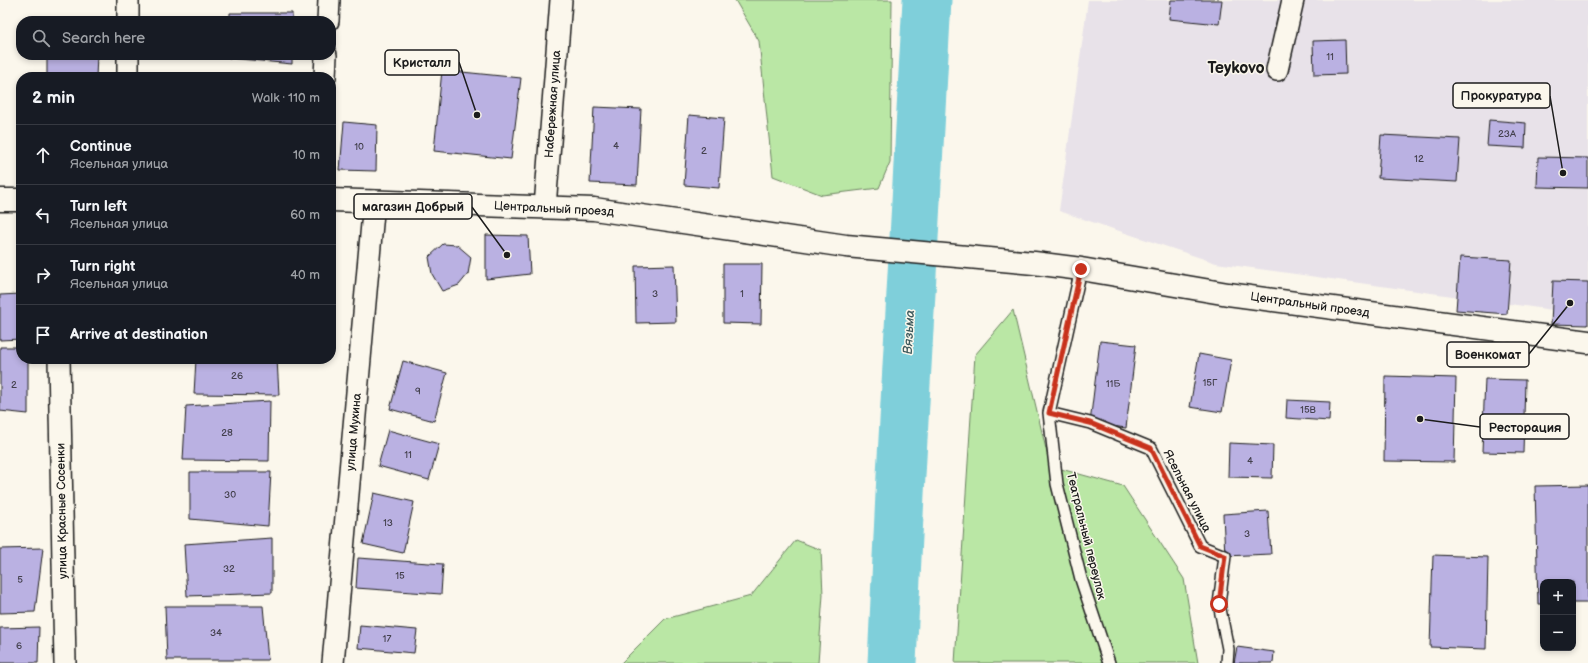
<!DOCTYPE html>
<meta charset="utf-8">
<style>
:root{--surface:#171b24;--page:#20242c;--text:#f1f3f6;--muted:#9ea1a6;--line:#363941}
body{margin:0;font-family:"Balsamiq Sans",sans-serif;background:var(--page);color:var(--text)}
.controls{position:absolute;right:12px;bottom:12px;display:grid;overflow:hidden;border-radius:8px;box-shadow:0 2px 6px #0003}
.controls button{width:36px;height:36px;display:grid;place-items:center;padding:0;border:0;border-bottom:1px solid var(--line);background:var(--surface);color:var(--text);font:20px sans-serif}
.stop{position:absolute;width:12px;height:12px;margin:-9px;border:3px solid #c8321e;border-radius:50%;background:#fff}
.stop.end{background:#c8321e;border-color:#fff;box-shadow:0 1px 4px #0008}
.list{margin:0;padding:0;list-style:none}
h2{display:flex;justify-content:space-between;align-items:center;height:52px;margin:0;padding:0 16px;font-size:17px}
h2 small{font-size:13px;font-weight:400;color:var(--muted)}
.list li{display:grid;grid-template-columns:26px 1fr auto;gap:12px;align-items:center;box-sizing:border-box;height:60px;padding:0 16px;border-top:1px solid var(--line)}
.list b{display:block;font-size:15px;white-space:nowrap}
.list p{margin:0;font-size:13px;white-space:nowrap;color:var(--muted)}
.list em{font-size:13px;font-style:normal;color:var(--muted)}
.icon{flex:none;width:22px;height:22px;fill:none;stroke:currentColor;stroke-width:2;stroke-linecap:round;stroke-linejoin:round}
.map{position:relative;flex:none;width:1588px;height:663px;overflow:hidden}
.search{position:absolute;background:var(--surface);box-shadow:0 2px 6px #0003;left:16px;top:16px;width:320px;height:44px;display:flex;align-items:center;gap:10px;box-sizing:border-box;padding:0 14px;border-radius:16px;color:var(--muted);font-size:15px}
.panel{position:absolute;background:var(--surface);box-shadow:0 2px 6px #0003;left:16px;top:72px;width:320px;height:292px;border-radius:16px}
.map>svg:first-child{display:block}
.built{fill:#e8e2e9}
.green{fill:#bae7a5;stroke:#6b8260}
.lines{fill:none;stroke-linecap:round;stroke-linejoin:round}
.river{stroke:#7fcfda;stroke-width:49}
.building{fill:#bab1e2;stroke:#1c1c1c}
.lane-casing{stroke:#1c1c1c;stroke-width:14}
.street-casing{stroke:#1c1c1c;stroke-width:24}
.secondary-casing{stroke:#1c1c1c;stroke-width:25}
.lane{stroke:#fbf7ec;stroke-width:11}
.street{stroke:#fbf7ec;stroke-width:21}
.secondary{stroke:#fbf7ec;stroke-width:22}
.route{stroke:#c8321e;stroke-width:5}
.labels{text-anchor:middle;dominant-baseline:central;stroke-width:3;stroke-linejoin:round;paint-order:stroke}
.number-label{font-size:10px;fill:#44414e}
.street-label{font-size:12px;fill:#1c1c1c;stroke:#fbf7ec}
.water-label{font-size:13px;font-style:italic;fill:#3f5b5e;stroke:#fbf7ec}
.district-label{font-size:16px;font-weight:bold;fill:#1c1c1c;stroke:#fbf7ec}
.leader{fill:none;stroke:#1c1c1c;stroke-width:1.5}
.callout-dot{fill:#1c1c1c;stroke:#fbf7ec;stroke-width:1.5}
.callout{fill:#fbf7ec;stroke:#1c1c1c;stroke-width:1.5}
.callout-label{font-size:13px;text-anchor:middle;font-weight:bold;fill:#1c1c1c}
</style>
<div class="map">
<svg width="1588" height="663" viewBox="0 0 1588 663">
<rect width="100%" height="100%" fill="#fbf7ec"/>
<filter id="ink" filterUnits="userSpaceOnUse"><feTurbulence type="fractalNoise" baseFrequency=".025" numOctaves="2"/><feDisplacementMap in="SourceGraphic" scale="8" xChannelSelector="R" yChannelSelector="G"/><feConvolveMatrix kernelMatrix="1 2 1 2 8 2 1 2 1" color-interpolation-filters="sRGB"/></filter>
<g filter="url(#ink)">
<path class="built" d="M1088 0H1588V315L1216 263 1059 211Z"/>
<path class="green" d="M735 0H892L890 162 879 188 822 195 773 176 759 41Z
M1013 310 1050 466 1123 486 1184 579 1198 663H955L975 355Z
M796 540 821 550 823 595 818 663H621L665 619 751 596Z"/>
<g class="lines">
<path class="river" d="M892 663 900 494 927 0"/>
</g>
<path class="building" d="M1171 0H1222L1219 24 1169 19Z
M230 13H292V21H230Z
M1345 40 1346 74 1314 75 1313 41Z
M47 55H97L96 77H47Z
M229 55H292V64L229 58Z
M442 70 521 78 511 159 434 151Z
M594 107 641 109 637 185 590 183Z
M689 115 724 118 719 188 684 185Z
M1489 120 1526 123 1525 148 1487 146Z
M344 122 377 125 376 171 340 170Z
M1381 135 1460 139 1457 182 1378 178Z
M1538 157 1588 158V188L1537 187Z
M486 235 528 236 530 274 486 279Z
M443 244 457 245 471 257 468 274 459 285 442 291 432 274 429 257Z
M1460 257 1511 260 1507 314 1456 310Z
M723 264H762L761 324 723 323Z
M674 265 676 322 636 323 635 266Z
M1553 281 1588 282V325L1551 324Z
M21 294V339L0 340V295Z
M1100 341 1136 345 1126 428 1090 423Z
M0 347H21V359H28V414L0 411Z
M1199 354 1231 360 1222 412 1190 407Z
M196 359H277L279 395 194 394Z
M403 361 447 373 434 421 390 409Z
M1385 376 1456 378 1454 462 1384 461Z
M1485 379 1525 380 1523 453 1482 452Z
M1287 400 1330 402 1329 421 1286 418Z
M270 401 269 461 183 460 186 406Z
M388 430 439 444 429 480 378 466Z
M1229 443 1273 445 1272 478 1228 477Z
M190 472H271L268 526 190 519Z
M1588 485V603H1573V582H1543V604H1538L1535 486Z
M374 493 414 502 403 553 363 544Z
M1268 511 1271 554 1225 556 1223 514Z
M272 538V593L187 596 184 544Z
M43 548 35 612 0 613V549Z
M1433 555 1488 557 1486 649 1430 647Z
M358 558 443 564 441 594 356 588Z
M165 606H263L268 660H167Z
M360 625 417 630 414 653 358 648Z
M39 627 38 663H0V628Z
M1237 647 1274 652 1273 663H1234Z"/>
<g class="lines">
<g class="lane-casing">
<path id="lane" d="M1081 269 1049 413 1090 423 1151 448 1200 546 1225 556 1219 604 1228 649 1227 663
M1049 413 1057 484 1081 579 1109 663"/>
</g>
<g class="street-casing">
<path id="street" d="M128 0V21
M328 21 329 0
M128 55V77
M1277 70 1293 0
M325 77 326 55
M545 207 561 0
M59 359 65 663
M333 663 374 201"/>
</g>
<g class="secondary-casing">
<path id="secondary" d="M0 200H21
M331 200 594 209 846 246 1034 263 1081 269 1228 294 1588 342"/>
</g>
<use href="#lane" class="lane"/>
<use href="#street" class="street"/>
<use href="#secondary" class="secondary"/>
</g>
</g>
<g class="lines" filter="url(#ink)">
<path class="route" d="M1081 269 1049 413 1090 423 1151 448 1200 546 1225 556 1219 604"/>
</g>
<g class="labels">
<g class="number-label">
<text x="1330" y="57">11</text>
<text x="1507" y="134">23А</text>
<text x="616" y="146">4</text>
<text x="359" y="147">10</text>
<text x="704" y="151">2</text>
<text x="1419" y="159">12</text>
<text x="655" y="294">3</text>
<text x="742" y="294">1</text>
<text x="237" y="376">26</text>
<text x="1210" y="383">15Г</text>
<text x="1113" y="384">11Б</text>
<text x="14" y="385">2</text>
<text x="418" y="391">9</text>
<text x="1308" y="410">15В</text>
<text x="227" y="433">28</text>
<text x="408" y="455">11</text>
<text x="1250" y="461">4</text>
<text x="230" y="495">30</text>
<text x="388" y="523">13</text>
<text x="1247" y="534">3</text>
<text x="229" y="569">32</text>
<text x="400" y="576">15</text>
<text x="20" y="580">5</text>
<text x="216" y="633">34</text>
<text x="387" y="639">17</text>
<text x="19" y="646">6</text>
</g>
<g class="street-label">
<text transform="translate(553 104) rotate(-86)">Набережная улица</text>
<text transform="translate(554 209) rotate(3)">Центральный проезд</text>
<text transform="translate(1310 305) rotate(8)">Центральный проезд</text>
<text transform="translate(354 432) rotate(-85)">улица Мухина</text>
<text transform="translate(1187 491) rotate(63)">Ясельная улица</text>
<text transform="translate(62 511) rotate(-91)">улица Красные Сосенки</text>
<text transform="translate(1086 536) rotate(76)">Театральный переулок</text>
</g>
<g class="water-label">
<text transform="translate(909 332) rotate(-87)">Вязьма</text>
</g>
<g class="district-label">
<text x="1236" y="68">Teykovo</text>
</g>
</g>
<path class="leader" d="M477 115L459 62M1563 173L1550 96M507 255L472 207M1570 303L1529 354M1420 419L1480 427"/>
<g class="callout-dot">
<circle cx="477" cy="115" r="4"/>
<circle cx="1563" cy="173" r="4"/>
<circle cx="507" cy="255" r="4"/>
<circle cx="1570" cy="303" r="4"/>
<circle cx="1420" cy="419" r="4"/>
</g>
<g class="callout">
<rect x="385" y="50" width="74" height="25" rx="4"/>
<rect x="1453" y="83" width="97" height="25" rx="4"/>
<rect x="354" y="194" width="118" height="25" rx="4"/>
<rect x="1447" y="342" width="82" height="25" rx="4"/>
<rect x="1480" y="414" width="89" height="25" rx="4"/>
</g>
<g class="callout-label">
<text x="422" y="67">Кристалл</text>
<text x="1501" y="100">Прокуратура</text>
<text x="413" y="211">магазин Добрый</text>
<text x="1488" y="359">Военкомат</text>
<text x="1525" y="432">Ресторация</text>
</g>
</svg>
<div class="controls">
<button>+</button>
<button>−</button>
</div>
<div class="stop" style="left:1219px;top:604px"></div>
<div class="stop end" style="left:1081px;top:269px"></div>
<div class="search"><svg class="icon" aria-label="search" viewBox="0 0 24 24"><circle cx="10" cy="10" r="6"/><path d="M15 15l6 6"/></svg>Search here</div>
<section class="panel">
<h2>2 min<small>Walk · 110 m</small></h2>
<ul class="list">
<li><svg class="icon" aria-label="ahead" viewBox="0 0 24 24"><path d="M12 20V5M6 11l6-6 6 6"/></svg><div><b>Continue</b><p>Ясельная улица</p></div><em>10 m</em></li>
<li><svg class="icon" aria-label="left" viewBox="0 0 24 24"><path d="M17 20v-9H6M10 6l-5 5 5 5"/></svg><div><b>Turn left</b><p>Ясельная улица</p></div><em>60 m</em></li>
<li><svg class="icon" aria-label="right" viewBox="0 0 24 24"><path d="M7 20v-9h11M14 6l5 5-5 5"/></svg><div><b>Turn right</b><p>Ясельная улица</p></div><em>40 m</em></li>
<li><svg class="icon" aria-label="arrive" viewBox="0 0 24 24"><path d="M6 21V4h12l-3 4 3 4H6"/></svg><div><b>Arrive at destination</b></div></li>
</ul>
</section>
</div>
